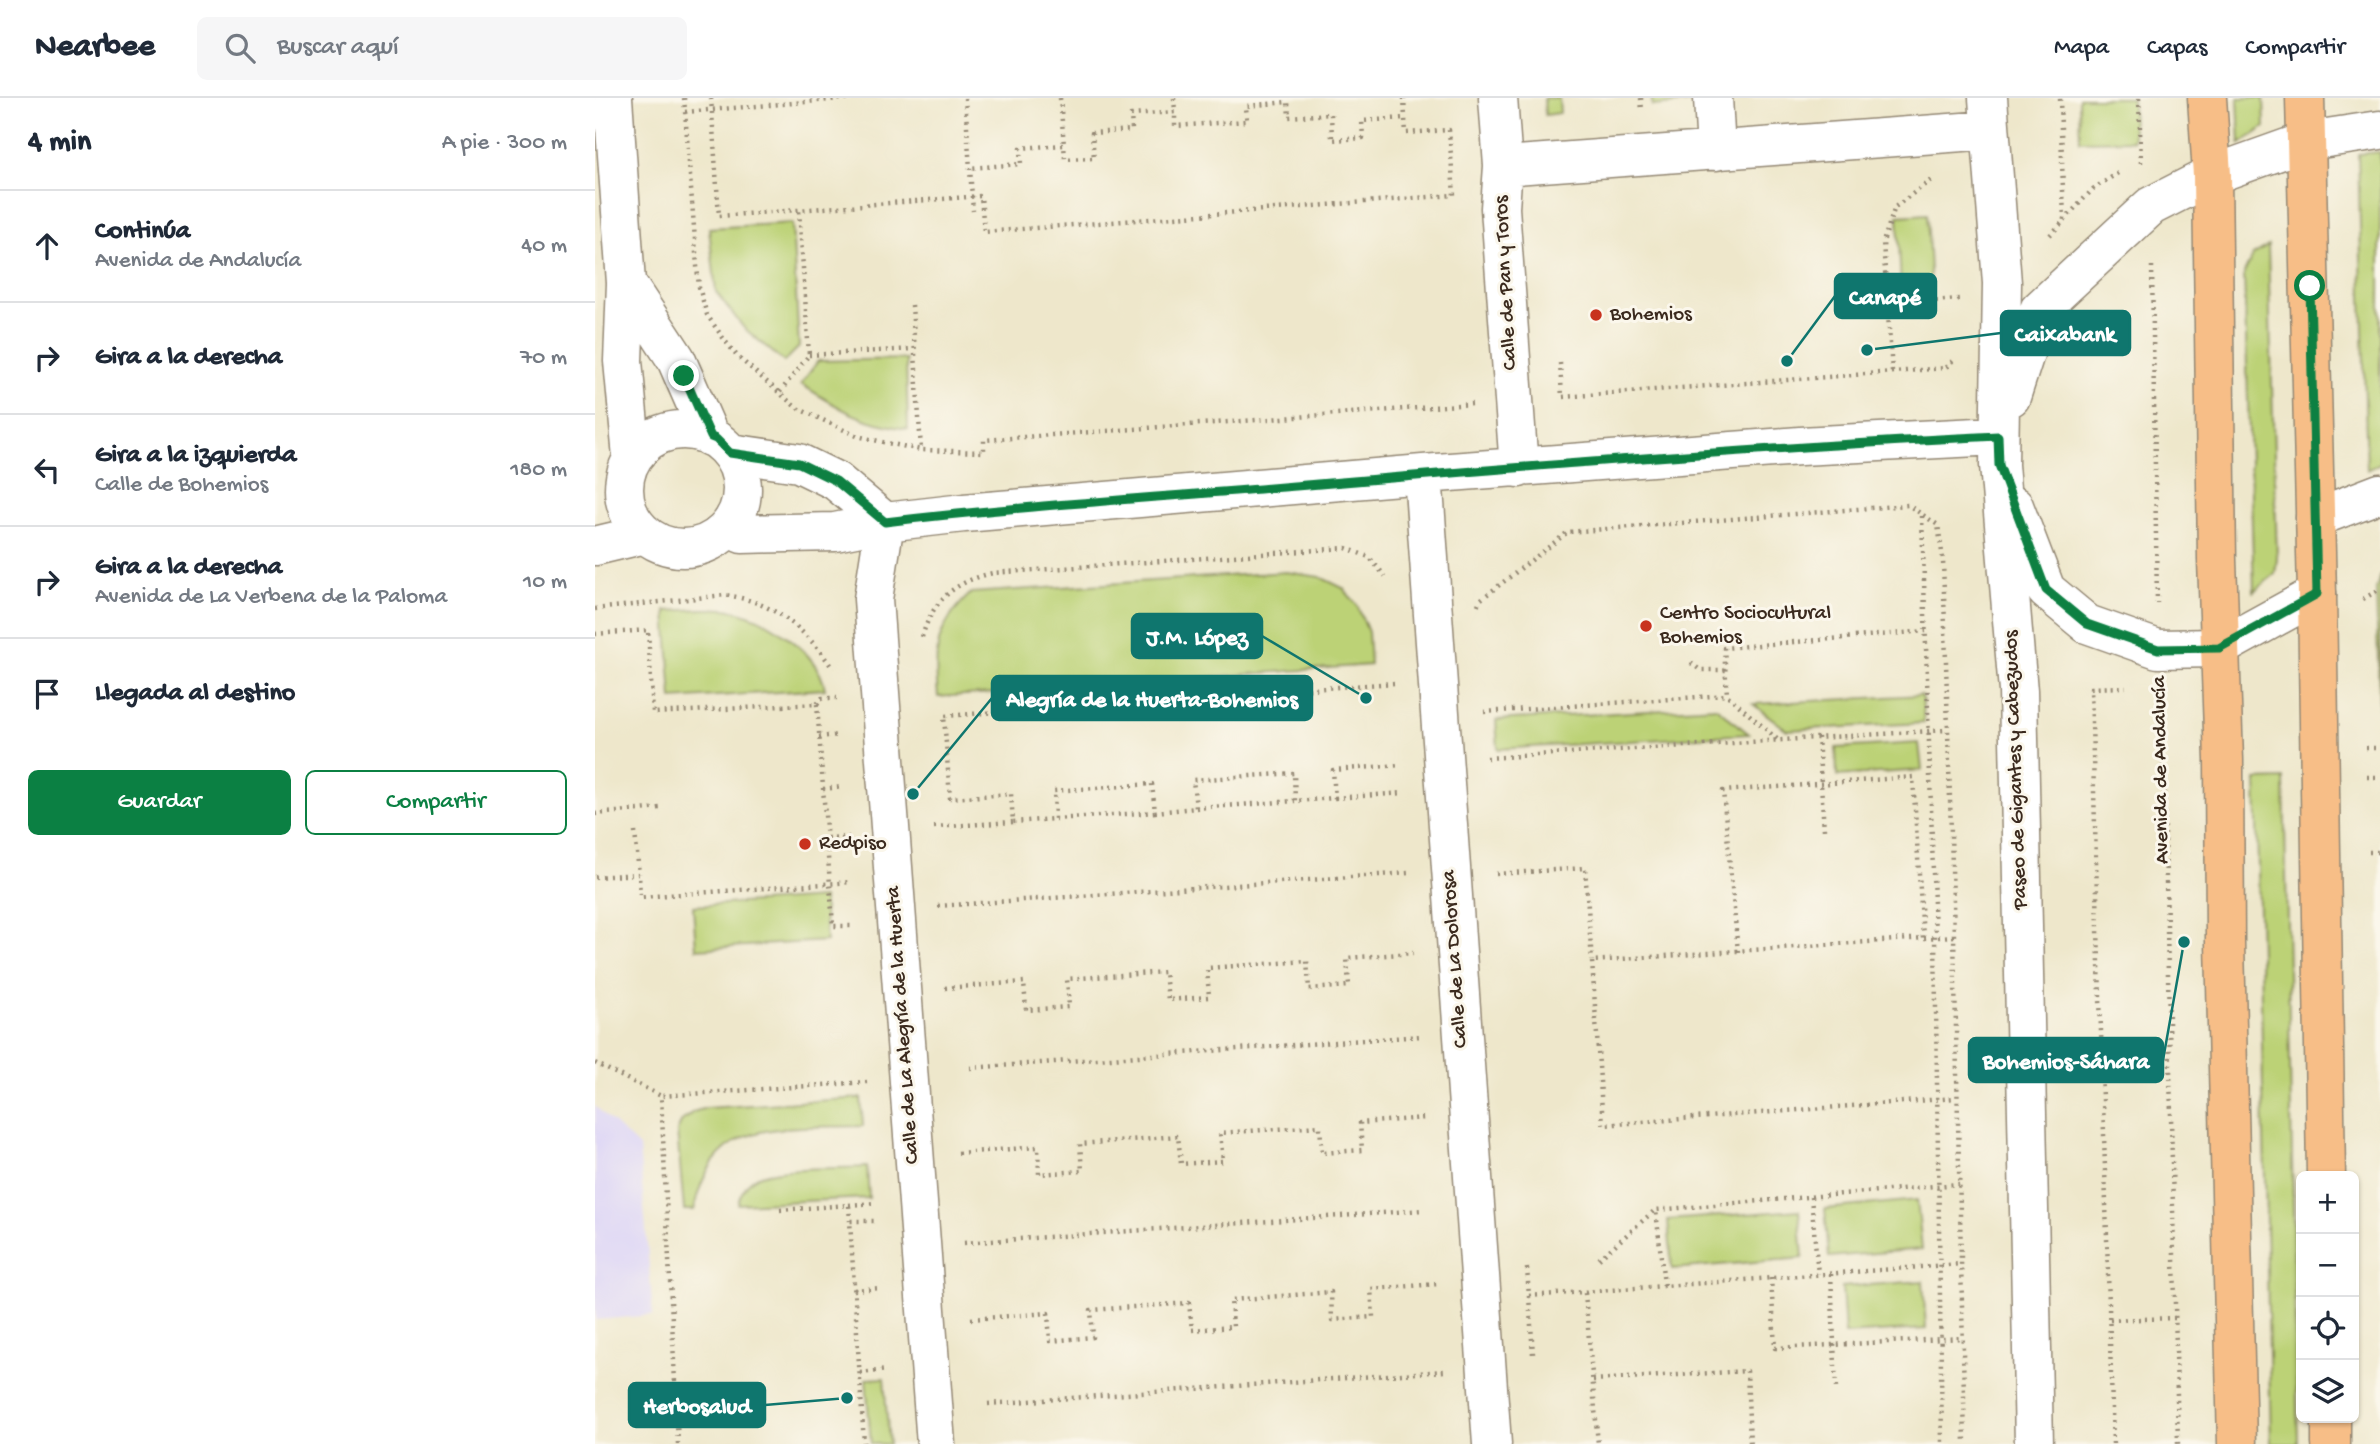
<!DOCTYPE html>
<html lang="es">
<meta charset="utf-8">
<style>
:root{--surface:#fff;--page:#f6f6f7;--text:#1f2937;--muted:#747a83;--line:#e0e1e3;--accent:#0b8043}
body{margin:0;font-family:"Gochi Hand",sans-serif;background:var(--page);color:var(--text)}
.controls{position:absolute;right:21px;bottom:21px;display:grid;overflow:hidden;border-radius:10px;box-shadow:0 2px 5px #0004}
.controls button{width:63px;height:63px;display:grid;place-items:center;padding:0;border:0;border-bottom:2px solid var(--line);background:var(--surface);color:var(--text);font:35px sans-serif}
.stop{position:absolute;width:21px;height:21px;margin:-16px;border:5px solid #0b8043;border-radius:50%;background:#fff}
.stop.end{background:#0b8043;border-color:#fff;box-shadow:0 2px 7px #0008}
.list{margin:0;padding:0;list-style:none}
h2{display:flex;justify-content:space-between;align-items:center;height:91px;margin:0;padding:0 28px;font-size:30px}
h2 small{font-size:23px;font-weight:400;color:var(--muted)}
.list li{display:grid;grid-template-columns:46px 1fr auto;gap:21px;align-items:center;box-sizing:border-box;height:112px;padding:0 28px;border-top:2px solid var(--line)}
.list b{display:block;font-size:26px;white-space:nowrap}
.list p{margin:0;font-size:23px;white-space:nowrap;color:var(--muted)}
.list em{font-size:23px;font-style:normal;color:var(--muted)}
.actions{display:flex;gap:14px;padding:21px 28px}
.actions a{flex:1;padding:16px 0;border:2px solid var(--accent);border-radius:10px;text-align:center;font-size:24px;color:var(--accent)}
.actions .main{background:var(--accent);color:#fff}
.icon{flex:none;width:38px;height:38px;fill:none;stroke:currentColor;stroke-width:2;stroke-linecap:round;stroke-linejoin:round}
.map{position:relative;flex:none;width:1785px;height:1346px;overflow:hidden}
header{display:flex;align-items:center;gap:42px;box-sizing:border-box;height:98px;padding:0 35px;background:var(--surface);border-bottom:2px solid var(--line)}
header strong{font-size:33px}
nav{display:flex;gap:38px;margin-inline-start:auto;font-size:24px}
.search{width:490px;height:63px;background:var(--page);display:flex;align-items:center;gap:18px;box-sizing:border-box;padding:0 24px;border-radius:10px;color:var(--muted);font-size:26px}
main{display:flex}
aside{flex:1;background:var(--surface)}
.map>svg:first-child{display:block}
.built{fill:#ddd5f6}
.green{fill:#bcd276;stroke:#7c7e4a;stroke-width:2}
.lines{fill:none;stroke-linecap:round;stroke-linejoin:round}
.minor-casing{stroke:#948874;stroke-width:41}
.major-casing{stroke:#948874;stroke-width:41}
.path{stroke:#948874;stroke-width:4.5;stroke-dasharray:2 5;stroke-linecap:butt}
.minor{stroke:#fff;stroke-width:38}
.major{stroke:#f7be87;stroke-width:38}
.route{stroke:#0b8043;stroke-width:9}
.poi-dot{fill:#c8321e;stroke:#fbf7ec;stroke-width:2.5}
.labels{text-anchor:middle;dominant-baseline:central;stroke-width:6;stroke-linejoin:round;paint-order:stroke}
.street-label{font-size:21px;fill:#3b2a1e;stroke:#fbf7ec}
.poi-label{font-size:21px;fill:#3b2a1e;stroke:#fbf7ec;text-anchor:start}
.leader{fill:none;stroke:#0f766e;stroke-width:2.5}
.callout-dot{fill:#0f766e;stroke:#fbf7ec;stroke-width:2.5}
.callout{fill:#0f766e;stroke:#0f766e;stroke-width:2.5}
.callout-label{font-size:23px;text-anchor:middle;font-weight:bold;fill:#fff}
</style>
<header>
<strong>Nearbee</strong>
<div class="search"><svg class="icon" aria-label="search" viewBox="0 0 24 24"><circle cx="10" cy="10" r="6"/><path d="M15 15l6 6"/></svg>Buscar aquí</div>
<nav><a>Mapa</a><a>Capas</a><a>Compartir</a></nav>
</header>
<main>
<aside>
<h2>4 min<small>A pie · 300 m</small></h2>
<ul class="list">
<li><svg class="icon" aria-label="ahead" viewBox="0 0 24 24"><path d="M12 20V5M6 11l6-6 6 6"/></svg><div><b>Continúa</b><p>Avenida de Andalucía</p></div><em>40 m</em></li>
<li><svg class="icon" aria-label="right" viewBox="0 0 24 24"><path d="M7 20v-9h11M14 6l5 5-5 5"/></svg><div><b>Gira a la derecha</b></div><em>70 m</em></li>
<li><svg class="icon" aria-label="left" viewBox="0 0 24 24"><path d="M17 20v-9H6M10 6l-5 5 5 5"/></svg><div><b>Gira a la izquierda</b><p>Calle de Bohemios</p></div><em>180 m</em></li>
<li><svg class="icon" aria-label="right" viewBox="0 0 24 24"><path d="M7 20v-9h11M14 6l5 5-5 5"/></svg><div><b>Gira a la derecha</b><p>Avenida de La Verbena de la Paloma</p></div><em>10 m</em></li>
<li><svg class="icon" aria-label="arrive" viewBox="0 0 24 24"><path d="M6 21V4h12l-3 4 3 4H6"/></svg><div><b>Llegada al destino</b></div></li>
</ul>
<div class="actions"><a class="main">Guardar</a><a>Compartir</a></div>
</aside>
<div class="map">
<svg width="1785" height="1346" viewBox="0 0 1785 1346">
<rect width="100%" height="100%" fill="#fbf7ec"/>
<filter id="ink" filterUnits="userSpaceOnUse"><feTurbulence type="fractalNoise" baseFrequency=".0143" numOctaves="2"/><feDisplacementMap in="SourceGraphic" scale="14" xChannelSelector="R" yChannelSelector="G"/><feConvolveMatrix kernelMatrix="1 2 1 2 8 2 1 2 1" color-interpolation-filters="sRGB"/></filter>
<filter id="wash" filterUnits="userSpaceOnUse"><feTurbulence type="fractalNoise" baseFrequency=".00686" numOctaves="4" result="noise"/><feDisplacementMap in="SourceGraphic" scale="28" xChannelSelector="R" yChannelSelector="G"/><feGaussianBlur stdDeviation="1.57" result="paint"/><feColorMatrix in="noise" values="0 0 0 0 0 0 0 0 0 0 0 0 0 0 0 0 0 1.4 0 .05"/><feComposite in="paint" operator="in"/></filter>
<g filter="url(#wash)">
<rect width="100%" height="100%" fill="#eee7cb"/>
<path class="built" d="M0 1008 44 1049 58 1217 0 1222Z"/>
<path class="green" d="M949 0H964L965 15 950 17Z
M1057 0H1102L1103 4 1057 8Z
M1484 0H1537L1538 42 1485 43Z
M1643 0H1669L1670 29 1645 46Z
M1785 54V365L1772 372 1763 56Z
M1332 116 1336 192 1306 193 1303 118Z
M197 125 204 249 189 264 149 230 121 194 114 130Z
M1673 148 1682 461 1680 476 1659 493 1649 175 1658 157Z
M311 261 313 331C266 325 245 311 206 286L223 263Z
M691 474 725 479 748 490 762 507 773 534 775 567 343 599C339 552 340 529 376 495Z
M1785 476V639L1781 491Z
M108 511C117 511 128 510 136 512 172 519 223 553 230 591L77 601 71 513Z
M1327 597 1329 625 1192 632 1158 606Z
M1121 609 1154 636 903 651 901 622Z
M1324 645 1327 672 1242 678 1241 650Z
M1689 681 1703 1346H1676L1661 682Z
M228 800 231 843 101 851 98 808Z
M266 1000 268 1028C189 1031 118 1016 99 1112H89L82 1033 87 1023 98 1014 111 1010Z
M272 1069 274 1100 143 1106C145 1094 154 1081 166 1077 194 1068 242 1071 272 1069Z
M1322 1102 1327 1151 1234 1159 1230 1111Z
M1204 1112 1208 1160 1077 1171 1073 1122Z
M1328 1183 1331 1231 1250 1236 1247 1189Z
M289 1280 294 1346H276L271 1281Z"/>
</g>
<g filter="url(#ink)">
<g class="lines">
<g class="minor-casing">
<path id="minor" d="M18 0 31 185 28 263 37 359
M903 0 908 68 905 110 924 370
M1118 0 1121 53
M1393 0 1407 185 1404 367 1423 593 1439 1346
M908 68 1395 32
M31 185 81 261 115 339
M1416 299 1444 212 1556 108 1617 77 1712 43 1785 32
M29 391a59 59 0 1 1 118 0a59 59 0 1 1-118 0Z
M135 355 204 365 241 383 290 424
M828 376 897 1346
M1419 408 1451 492 1492 526 1563 551 1624 550 1722 496
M1720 420 1785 395
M290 424 278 501 341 1346
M133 429 147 436 240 434 290 424 369 415 828 376 1205 348 1403 338
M0 448 50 436"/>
</g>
<g class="major-casing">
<path id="major" d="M1612 0 1617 77 1622 462 1629 662 1630 845 1642 1346
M1710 0 1722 496 1731 1078
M1736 1320V1346"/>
</g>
<path class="path" d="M89 0 102 168 104 189 112 217 131 244 143 259 202 310 262 338 292 345 326 352 389 354V342L878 306
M116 0 124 118 386 98 389 134 859 97 854 32 811 35 810 20 767 23 768 40 737 42 736 16 694 19 693 4 651 8 652 23 580 28V14L536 17 537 32 497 35 499 60 470 61 469 47 425 50 426 66 375 70
M370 0 378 113
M465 0 469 47
M579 0 580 14
M809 0 810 20
M1046 0 1047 13
M1544 0 1546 66
M90 14 259 0
M1469 122 1498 91 1523 75
M1455 137 1469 123 1465 0
M1557 168 1562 505
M1292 206 1365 201
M317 207 326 352
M214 257 318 251
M965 265 967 299 1351 270 1360 260
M1297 274 1288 144 1300 109 1336 82
M185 294 214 257 204 112
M1327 418 1340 839 1347 1346
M1768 501 1785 491
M883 507 885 502 973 434 1313 407 1343 427 1348 461 1359 838 1370 1346
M0 511 130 497C178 503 212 532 238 571
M0 536 53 532 58 615 222 606 227 600H242
M327 539C338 501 361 483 398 475L751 450 774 459 790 478
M1096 565 1105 572H1131
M799 585 349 618 355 700 416 696 418 724 460 721 459 693 557 686 560 714 601 710 598 682 699 675 700 703 740 700 738 672 805 667
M1567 595 1583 1346
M222 606 238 828H260
M889 614 1132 597
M224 639 244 637
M1223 639 1229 732
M1182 641 1132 597 1129 550 1331 533
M1771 650H1785
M892 660 1352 632
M1772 679H1785
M228 691 248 689
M740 700 809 695
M601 710 700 703
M0 716 66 710
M460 721 560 714
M339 729 418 724
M40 734 44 776
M232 740 254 739
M1774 754H1785
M901 776 990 770 997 863
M0 779 44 776 45 799 257 784
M343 808 813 775
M1359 838 997 863 1008 1027 1361 1000
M1143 854 1128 693 1318 679 1328 840
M350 890 429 884 431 912 474 909 472 881 570 874 573 902 614 899 612 870 712 863 714 891 754 888 752 860 818 855
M0 965 66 998
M375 970 826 938
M363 1055 443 1049 444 1076 487 1073 485 1046 583 1038 586 1066 628 1063 625 1035 725 1028 727 1055 767 1052 765 1025 830 1020
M1216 1099 1223 1176
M254 1107 281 1105
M185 1112 254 1107 255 1123
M369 1145 828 1112
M1784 1160H1785
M1004 1161 1060 1112
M932 1170 938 1256
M1236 1176 1241 1290
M1176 1180 1180 1250 1368 1240
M1069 1187 1061 1112 1364 1086
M259 1192 286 1190
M990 1195 1003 1346
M934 1198 1366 1166
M376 1221 453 1215 455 1243 498 1239 496 1212 594 1205 597 1232 638 1229 636 1202 736 1194 737 1222 778 1219 776 1191 843 1186
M1515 1222 1580 1220
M265 1275 292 1272
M998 1282 1152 1273 1155 1346
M393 1306 849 1273
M83 1346 66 998 272 984
M269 1346 255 1123H280
M1518 1346 1496 590 1531 589"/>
<use href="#minor" class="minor"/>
<use href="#major" class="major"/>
</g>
</g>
<g class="lines" filter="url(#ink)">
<path class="route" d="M89 278 116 339 121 341 135 355 204 365 241 383 290 424C415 409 540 401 665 391 911 370 1156 350 1403 338L1404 367 1451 492 1492 526 1563 551 1624 550 1722 496 1715 188"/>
</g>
<g class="poi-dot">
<circle cx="1001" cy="217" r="7"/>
<circle cx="1051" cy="528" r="7"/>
<circle cx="210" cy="746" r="7"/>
</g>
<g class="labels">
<g class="street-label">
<text transform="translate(912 185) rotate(-93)">Calle de Pan y Toros</text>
<text transform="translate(1422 672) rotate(-92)">Paseo de Gigantes y Cabezudos</text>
<text transform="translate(1567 672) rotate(-91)">Avenida de Andalucía</text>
<text transform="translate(861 861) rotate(-94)">Calle de La Dolorosa</text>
<text transform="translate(309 927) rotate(-94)">Calle de La Alegría de la Huerta</text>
</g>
<g class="poi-label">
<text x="1015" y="217">Bohemios</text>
<text x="1065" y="516">Centro Sociocultural<tspan x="1065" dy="24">Bohemios</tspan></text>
<text x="224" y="746">Redpiso</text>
</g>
</g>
<path class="leader" d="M1192 263L1240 198M1272 252L1406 235M771 600L667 538M318 696L397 600M1589 844L1568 962M252 1300L170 1307"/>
<g class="callout-dot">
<circle cx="1192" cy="263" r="7"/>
<circle cx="1272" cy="252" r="7"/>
<circle cx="771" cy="600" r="7"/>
<circle cx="318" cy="696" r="7"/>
<circle cx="1589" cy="844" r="7"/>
<circle cx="252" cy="1300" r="7"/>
</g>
<g class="callout">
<rect x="1240" y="176" width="101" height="44" rx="7"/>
<rect x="1406" y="213" width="129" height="44" rx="7"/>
<rect x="537" y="516" width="130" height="44" rx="7"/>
<rect x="397" y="578" width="320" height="44" rx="7"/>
<rect x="1374" y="940" width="194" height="44" rx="7"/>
<rect x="34" y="1285" width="136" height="44" rx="7"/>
</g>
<g class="callout-label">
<text x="1290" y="206">Canapé</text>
<text x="1470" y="243">Caixabank</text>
<text x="602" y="546">J.M. López</text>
<text x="557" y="608">Alegría de la Huerta-Bohemios</text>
<text x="1471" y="970">Bohemios-Sáhara</text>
<text x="102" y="1315">Herbosalud</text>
</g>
</svg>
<div class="controls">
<button>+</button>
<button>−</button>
<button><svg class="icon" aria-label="locate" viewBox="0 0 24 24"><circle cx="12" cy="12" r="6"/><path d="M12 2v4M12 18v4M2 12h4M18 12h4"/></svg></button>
<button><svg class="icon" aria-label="layers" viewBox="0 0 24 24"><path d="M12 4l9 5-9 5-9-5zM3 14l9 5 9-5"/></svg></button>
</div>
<div class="stop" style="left:1715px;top:188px"></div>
<div class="stop end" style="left:89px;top:278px"></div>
</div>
</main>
